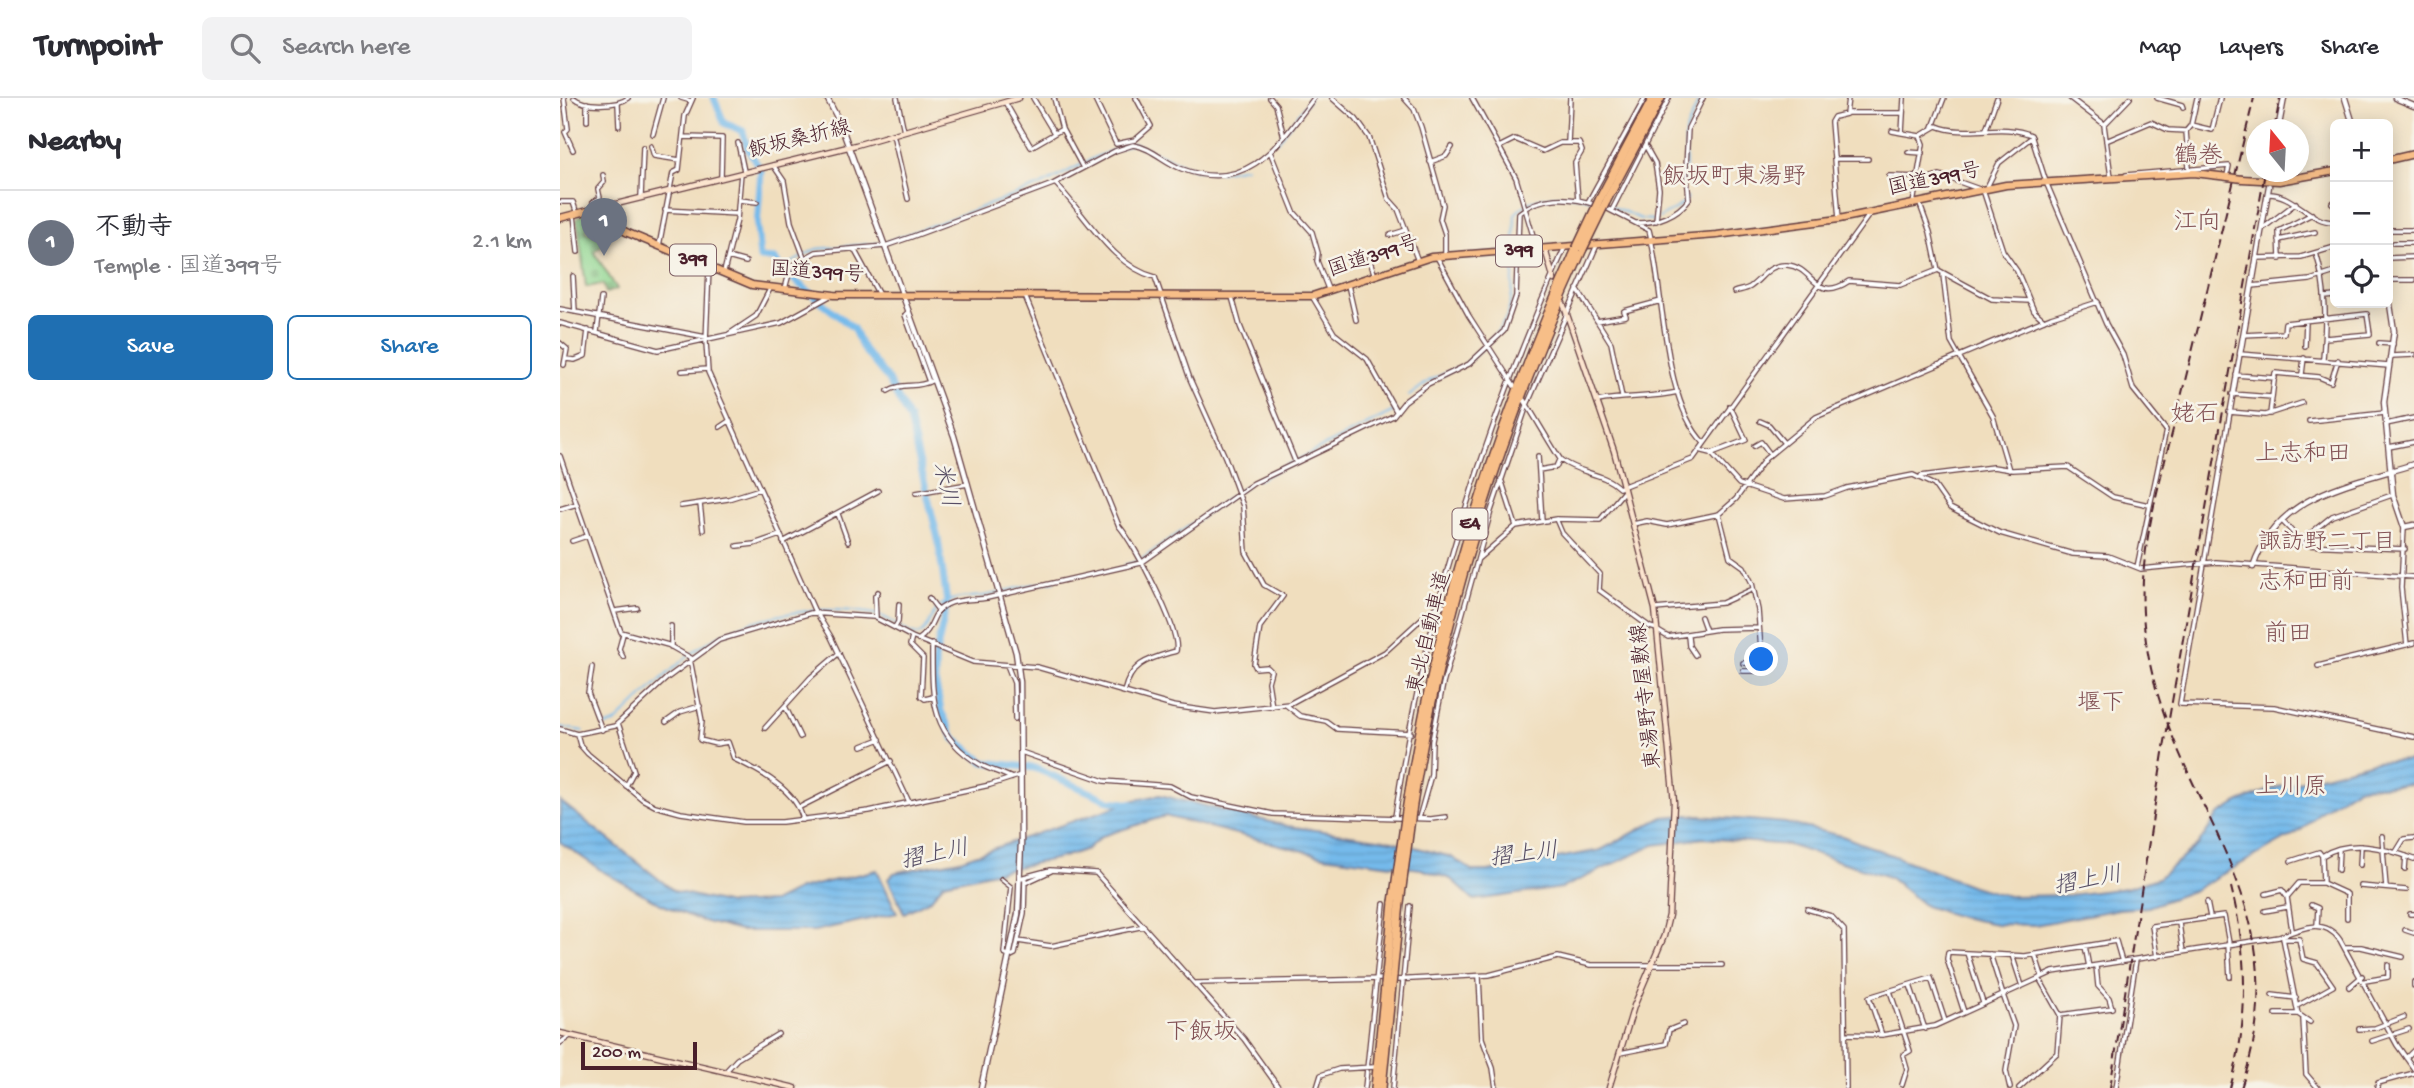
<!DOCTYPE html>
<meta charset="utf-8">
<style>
:root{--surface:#fff;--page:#f2f2f3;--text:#2b2b33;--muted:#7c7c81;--line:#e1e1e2;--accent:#1f6fb2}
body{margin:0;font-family:"Gochi Hand","Klee One",sans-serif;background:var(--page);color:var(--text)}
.controls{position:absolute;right:21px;top:21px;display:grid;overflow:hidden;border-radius:10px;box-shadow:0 4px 18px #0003}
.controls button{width:63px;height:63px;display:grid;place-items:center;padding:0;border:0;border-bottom:2px solid var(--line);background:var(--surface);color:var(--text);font:35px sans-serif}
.compass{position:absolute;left:1686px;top:21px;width:63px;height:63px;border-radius:50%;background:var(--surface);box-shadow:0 4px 18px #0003;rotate:342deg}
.scale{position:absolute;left:21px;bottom:18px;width:116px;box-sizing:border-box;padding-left:7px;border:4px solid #4a1f2b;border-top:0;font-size:19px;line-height:24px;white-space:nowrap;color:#4a1f2b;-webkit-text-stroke:5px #f7f3e8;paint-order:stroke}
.you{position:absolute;left:1202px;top:562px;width:24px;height:24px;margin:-18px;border:5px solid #fff;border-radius:50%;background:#1a73e8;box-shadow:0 0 0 10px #1a73e833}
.badge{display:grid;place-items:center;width:46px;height:46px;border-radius:50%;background:var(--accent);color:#fff;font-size:23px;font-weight:700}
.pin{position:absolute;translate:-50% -58px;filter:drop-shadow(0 2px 4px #0008)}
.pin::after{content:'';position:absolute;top:37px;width:24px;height:21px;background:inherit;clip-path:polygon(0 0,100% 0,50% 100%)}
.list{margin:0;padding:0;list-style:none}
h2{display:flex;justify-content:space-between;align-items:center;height:91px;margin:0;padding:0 28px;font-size:30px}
h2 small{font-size:23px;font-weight:400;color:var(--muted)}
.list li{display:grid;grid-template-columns:46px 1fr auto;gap:21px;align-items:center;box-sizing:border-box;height:105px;padding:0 28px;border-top:2px solid var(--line)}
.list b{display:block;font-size:26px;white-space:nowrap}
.list p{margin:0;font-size:23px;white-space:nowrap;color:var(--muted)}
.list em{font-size:23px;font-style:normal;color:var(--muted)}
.actions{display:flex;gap:14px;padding:21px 28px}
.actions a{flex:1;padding:16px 0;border:2px solid var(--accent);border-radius:10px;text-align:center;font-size:24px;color:var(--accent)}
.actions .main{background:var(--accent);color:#fff}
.icon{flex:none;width:38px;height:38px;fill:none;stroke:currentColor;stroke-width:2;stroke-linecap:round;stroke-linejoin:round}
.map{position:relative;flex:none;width:1854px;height:990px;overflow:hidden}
header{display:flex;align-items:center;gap:42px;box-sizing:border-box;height:98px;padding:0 35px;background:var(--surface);border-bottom:2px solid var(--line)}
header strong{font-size:33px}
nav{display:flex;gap:38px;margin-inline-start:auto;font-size:24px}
.search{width:490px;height:63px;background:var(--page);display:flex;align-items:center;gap:18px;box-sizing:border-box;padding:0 24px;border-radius:10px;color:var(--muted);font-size:26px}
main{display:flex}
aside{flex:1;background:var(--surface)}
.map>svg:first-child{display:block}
.cemetery{fill:url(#cemetery-stones);stroke:#6d7b5e;stroke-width:2}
.water{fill:url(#water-rules);stroke:#5f6c8b;stroke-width:2}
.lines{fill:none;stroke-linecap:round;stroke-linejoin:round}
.stream{stroke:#74baeb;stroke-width:2}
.river{stroke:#74baeb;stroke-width:7}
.minor-casing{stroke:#633c41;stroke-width:6}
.tertiary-casing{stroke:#633c41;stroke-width:7}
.secondary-casing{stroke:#633c41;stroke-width:7}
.trunk-casing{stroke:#633c41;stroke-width:9}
.motorway-casing{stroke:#633c41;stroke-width:10}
.minor{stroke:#fff;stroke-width:3.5}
.tertiary{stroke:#fff;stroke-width:4.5}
.secondary{stroke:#fce5cf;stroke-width:4.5}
.trunk{stroke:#f7be88;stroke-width:6}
.motorway{stroke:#f7be88;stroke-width:7}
.rail{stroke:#4a1f2b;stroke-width:2;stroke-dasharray:10 5;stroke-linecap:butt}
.trunk-bridge-casing{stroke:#633c41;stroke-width:9;stroke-linecap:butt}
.motorway-bridge-casing{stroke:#633c41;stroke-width:10;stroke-linecap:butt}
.trunk-bridge{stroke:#f7be88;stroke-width:6}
.motorway-bridge{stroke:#f7be88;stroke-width:7}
.labels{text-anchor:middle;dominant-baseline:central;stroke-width:5;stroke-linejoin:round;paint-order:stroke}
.shield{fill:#f7f3e8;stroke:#7e5f64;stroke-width:2}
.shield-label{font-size:19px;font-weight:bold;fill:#4a1f2b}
.street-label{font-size:21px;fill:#4a1f2b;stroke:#f7f3e8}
.water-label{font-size:23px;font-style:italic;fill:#574e65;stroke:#f7f3e8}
.neighbourhood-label{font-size:23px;fill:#825154;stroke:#f7f3e8}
.quarter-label{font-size:24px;fill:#825154;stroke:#f7f3e8}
</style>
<header>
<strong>Turnpoint</strong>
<div class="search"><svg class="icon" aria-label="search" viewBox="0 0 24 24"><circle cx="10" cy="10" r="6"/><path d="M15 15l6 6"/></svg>Search here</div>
<nav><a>Map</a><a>Layers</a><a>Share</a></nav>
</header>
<main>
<aside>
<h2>Nearby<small></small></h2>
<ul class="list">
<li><span class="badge" style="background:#6b7280">1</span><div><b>不動寺</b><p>Temple · 国道399号</p></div><em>2.1 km</em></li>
</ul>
<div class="actions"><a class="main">Save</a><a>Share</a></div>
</aside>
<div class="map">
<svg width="1854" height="990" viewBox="0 0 1854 990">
<defs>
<pattern id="cemetery-stones" width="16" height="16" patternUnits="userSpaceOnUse" patternTransform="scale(1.75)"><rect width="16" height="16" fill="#90d792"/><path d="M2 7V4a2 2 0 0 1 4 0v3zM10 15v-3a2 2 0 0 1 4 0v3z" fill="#7eb87e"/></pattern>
<pattern id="water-rules" width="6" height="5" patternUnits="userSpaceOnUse" patternTransform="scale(1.75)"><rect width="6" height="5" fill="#74baeb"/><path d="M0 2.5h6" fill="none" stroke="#669fca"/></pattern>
</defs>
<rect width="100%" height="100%" fill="#f7f3e8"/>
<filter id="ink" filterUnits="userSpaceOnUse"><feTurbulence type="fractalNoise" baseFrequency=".0143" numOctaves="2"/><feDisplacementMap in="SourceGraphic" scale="14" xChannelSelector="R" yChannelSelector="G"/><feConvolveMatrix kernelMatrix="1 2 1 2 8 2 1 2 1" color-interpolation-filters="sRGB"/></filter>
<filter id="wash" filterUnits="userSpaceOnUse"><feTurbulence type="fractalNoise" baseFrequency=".00686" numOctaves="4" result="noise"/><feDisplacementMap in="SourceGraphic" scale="28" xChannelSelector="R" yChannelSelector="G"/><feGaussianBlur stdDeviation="1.57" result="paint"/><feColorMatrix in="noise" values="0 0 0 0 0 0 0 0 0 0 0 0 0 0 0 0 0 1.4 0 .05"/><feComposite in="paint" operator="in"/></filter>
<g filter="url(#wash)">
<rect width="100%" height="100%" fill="#f0debe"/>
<path class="cemetery" d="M24 116 30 119 26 134 49 141 34 154 57 191 46 195 43 186 26 189 17 120Z"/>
<path class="water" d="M1854 662V686L1798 689 1762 712 1740 733 1632 793 1588 809 1559 811 1475 827 1436 826 1400 819 1365 808 1329 779 1228 747 1144 740 1094 747 1002 790 914 802 891 781 861 771 764 758 605 718 542 738 527 751 503 759 384 785 370 802 344 815 328 781 334 775 400 762 575 702 600 697 727 728 832 743 891 759 913 773H928L1041 752 1103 719 1128 717 1225 725 1282 738 1412 788 1448 798 1510 797 1566 790 1598 780 1638 747 1658 717 1680 704 1715 690 1813 664Z
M0 703 114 793 169 806 213 804 239 791 317 772 337 815 254 833H180L139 822 101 806 42 773 0 744Z"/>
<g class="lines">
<path class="stream" d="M717 44 750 0
M1126 83 1125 35 1140 0
M1049 107 1081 121 1093 122
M1099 120 1123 106 1127 99
M326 144 480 88 538 58 573 45 636 72 659 74 686 69
M954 151 955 116C974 94 1008 96 1034 102
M221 171 256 151 321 145
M906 265C952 224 952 218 954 157
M849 298 869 283 895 271
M697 382 836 312
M565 467 579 463 686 388
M45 628 55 625C80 601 104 577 131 556 180 517 256 505 315 516 332 519 342 535 358 537 371 532 370 515 381 507 396 497 413 500 429 497 451 492 473 485 495 483
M0 629 23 633"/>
<path class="river" d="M154 0 164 25 183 33 187 49 201 73 197 129 200 160 215 161 221 171 293 230 303 251 327 280 349 321 378 441 387 505 375 561V583L381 613 394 640 424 664 475 670 550 703 573 706"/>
</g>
</g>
<g filter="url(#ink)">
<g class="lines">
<g class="minor-casing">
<path id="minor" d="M4 0 8 31 5 34 13 52
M14 0C24 9 58 8 68 0
M121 0 131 3
M337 0 344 33
M473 0 494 35
M494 0 502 31 523 70
M534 0 556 46
M710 0 716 7 724 39
M772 0 796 21 809 39 829 101 838 111 858 163
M844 0 854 11 861 29 883 107 880 121 885 136V156
M912 0 956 80 977 151
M1344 0 1342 35 1360 38 1363 46 1353 106
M1510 0 1544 26
M1597 0 1622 7 1623 10
M445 4 471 49 502 31
M58 6 59 28
M1286 15H1343
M27 23V5
M1631 27 1652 32 1660 0
M1373 29 1384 0
M1426 31 1437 0
M1332 33 1342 35
M93 36 103 0
M333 36 348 101
M1360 38 1377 28C1406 40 1441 24 1471 37L1486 84 1546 226 1563 257 1573 291 1606 332 1577 469
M124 39 162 40 161 79
M1546 43 1591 24 1608 32 1626 33
M178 45 184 73
M1008 45 1010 0
M556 46 575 42 591 28 576 0
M91 48 94 58 120 62
M939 49 955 41 983 53 1000 45H1019L1022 53 1015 65 1018 102
M1086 49 1095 65 1099 91 1096 123
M1348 54 1362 55
M711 56 734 114 752 134 758 155 757 163 768 191
M1274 61H1308
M870 64 886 58 892 49
M213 67 224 83 231 124 244 159
M1629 70 1626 33 1631 27 1637 0
M1566 77 1669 68 1667 78
M1329 78 1359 79
M1551 79 1544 27 1570 0
M1359 83 1380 77 1419 91
M495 85C526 117 552 168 595 179L630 281 665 359 683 408 686 454 704 487 723 498 700 529 694 566 696 570 707 569 711 573 708 584 712 609
M1427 89 1439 65 1472 39
M1423 92 1443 153 1457 173 1474 213 1484 222
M1708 96C1734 95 1749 125 1775 124
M81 99 83 49
M179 102 197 104
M0 104H13L17 116
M1028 104 1085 0
M1359 104 1370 134 1378 172
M1772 105 1775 107
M1044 109 1089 132C1104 190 1102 303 1144 345
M32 112 33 104 40 100 38 91 44 84 43 77
M105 112 177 116
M1052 112 1109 0
M14 117 18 154
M1279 121 1271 24 1274 19 1286 16 1288 0
M1077 125C1096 125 1118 117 1129 101L1126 69 1128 30 1143 0
M1702 131 1736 105
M1828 132H1854
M830 137 846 132
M1719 142 1755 134
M1833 145H1854
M99 148 113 75 119 72 125 18 133 0
M294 151 318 195
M1756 155C1767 190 1766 224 1763 261
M168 159 186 164
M877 159 909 218 954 288
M809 160 815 178
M1696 160 1741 159 1775 149
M1828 160 1854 159
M1720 161 1719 133 1752 116
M149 170 146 244 148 274 255 514
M164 174 177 122 181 75
M1383 177 1391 244 1433 318 1449 372
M13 178 15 214
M1828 182H1854
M788 187 796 222
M1692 188 1750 182 1775 174
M225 191 231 168 256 154 325 148 351 139 493 86 555 53 573 47C591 49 605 65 622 71 689 96 719 46 754 0
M1017 191 1051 245 1062 299
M1174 194C1179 192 1185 192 1190 189 1203 180 1208 166 1227 167 1254 169 1255 206 1289 183L1340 187 1378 172 1432 201 1469 203
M465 198 559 428C574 445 621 533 616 553 589 561 571 564 564 594
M752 198 774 235 807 261 836 313
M672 199 680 228 735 363
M1765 199 1775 198
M0 211 146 239
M348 214 345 217 369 284
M1037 223 1066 218 1064 213 1101 203
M0 225 98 252 221 225 270 198
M37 234 41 200
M169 236 196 218 210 191
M1683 237 1724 235 1725 225 1807 216 1810 236 1765 240
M0 245 7 251 4 267
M1819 245 1833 246
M1745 248 1746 223
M1831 258 1854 257
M6 261 15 262 25 258 28 232
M1829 268 1680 256 1620 606 1714 609 1854 639
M122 273 147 271
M1742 276 1744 260
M1676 277 1715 280
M328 293C342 284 357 291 371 283
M1672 296 1712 299
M964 302C969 309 998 359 1001 362 1019 376 1043 374 1059 390L1133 361 1309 117
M1038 303C1065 298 1091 300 1118 294
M1669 314 1705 317 1742 305
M1710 316 1715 275 1759 279 1771 284 1778 262
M1200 323 1209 327 1224 345
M1749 323 1825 315
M1826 326 1854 320
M160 329 169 323
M1194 348 1201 344 1210 356
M1829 349 1854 344
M1139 352 1151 355 1179 386 1224 401 1265 398 1287 390 1353 377 1374 387 1390 410 1440 435 1513 456 1548 458 1581 471 1656 464 1854 479
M1152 355 1186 342 1170 308
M0 358 61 534 108 547 131 560
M978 358 982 423
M979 372 996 369 999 362
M1361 378 1433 369 1452 372 1508 369 1553 399 1589 407
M941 381 956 428
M356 395 408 386
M140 406 143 432
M121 408 168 401 200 391
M0 411 17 406
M278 416 288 444
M1159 416 1170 459 1184 469 1192 485 1198 512 1202 566
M996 421 1002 435 1040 476 1039 492 1090 529 1097 531
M1723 424 1745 447 1845 451
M1073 426 1087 423 1107 427 1159 416 1176 401 1205 361 1256 319 1491 219 1538 204
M1844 429 1841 490 1847 547
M1742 442 1772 418 1832 397
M12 443 27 438
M223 444 318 393
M177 448 194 446 220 437
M918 461 956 428 996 421 1040 422 1064 393
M369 500 378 512
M1095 511 1162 505 1193 491
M55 513 77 510
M256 514 271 539 349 704
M1141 519 1146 533
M316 520 315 498 318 494
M111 528V549
M335 529 338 524 339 506
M1098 533 1108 539 1158 531 1199 530
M1128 538 1129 548 1135 557
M352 539 350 547 363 560 361 598 365 601 373 599
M358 542C368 535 370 528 375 518 385 499 410 503 427 500L581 465 694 385 833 318 845 303 868 286 909 266 944 233 956 198 959 115C980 97 1011 98 1036 107
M372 546C372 598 369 637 421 667 430 672 442 675 452 680
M63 559 59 551 63 536
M130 561 142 623 140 642 156 646 168 644 174 661C198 672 237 692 243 722
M1183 565 1202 566
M447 567 454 585 455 621
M1758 568 1854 545
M32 569 28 595 42 632
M1183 573H1196L1202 566
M726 607 740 618 766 623 777 631 851 635
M225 608 240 639
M106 624 120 614 140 608
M58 625 74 673 66 688
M205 630 251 579 279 555
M0 631 17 636 55 628 107 580 159 542 251 515 314 519 352 539 413 564 477 569 613 608 655 614 729 606 825 554 871 512 884 507
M17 636 20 647 28 656 82 701 95 708 121 715 184 724H222L309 713 430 687 461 677
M302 648 320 641
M461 654 544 683 610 688 631 699 713 716 871 721 886 719
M240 709 331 663
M835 719C863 523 924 330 1005 149
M859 720 871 677 872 643 883 586 931 413 967 307 1037 147
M1822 738 1826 790
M1836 754 1844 741 1854 740
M1731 763 1759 754 1762 758
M1800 767 1801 748
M1845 771 1846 758
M1778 772 1779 751
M460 780 490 772 536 775 684 941 719 990
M441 781 451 789 444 855 451 858 455 856 464 815 465 779
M465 785 491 773
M1800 788 1846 792
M1706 796 1722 792 1727 799
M1647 804 1650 819
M1751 807 1758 810 1757 828
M1247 811 1271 818 1284 832 1286 990
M1705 813 1727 809
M1850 816H1854
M1787 820V796L1763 785 1762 758C1790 740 1825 750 1854 761
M1619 825 1623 854
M1732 832 1727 799 1739 785H1763
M1845 832 1854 835
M1723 840 1738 916 1750 924
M1723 841H1739L1743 861 1757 865 1773 888 1737 908
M458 843 491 848 584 828
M1668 846 1670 879
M1525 848 1529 869
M1784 849H1801L1843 859
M1407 855 1423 905
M1430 856 1443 897
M1475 856 1482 878
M1452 857 1462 888
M1597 859 1592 828 1664 818 1669 845
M919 879 922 940 933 970 936 990
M1479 880 1500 917
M832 882 929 877 998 859 1031 867H1162
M1805 883 1828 879V867
M1854 884V888
M636 885 824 881
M1350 887 1365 931
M1789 889 1802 878
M1330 893 1350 953 1343 957 1347 971 1342 987
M1443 897 1454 928 1446 973 1450 990
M1712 897 1736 900
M1404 914 1387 861 1388 854 1465 858 1556 843 1562 864
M1716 916H1738
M1743 921 1746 976 1758 990
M1799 931 1815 930 1844 919
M1286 936 1322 937 1375 928 1493 874 1719 839C1741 830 1764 819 1780 842L1837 947 1854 971
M1322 937 1309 899 1371 880 1385 923
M1812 943 1849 931
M0 945 10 938
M1060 955 1106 946 1109 932 1124 926
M1846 960 1854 952
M165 974 177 961 218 936
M757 990 761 977 779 971 814 969
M805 990 824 806
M833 990 850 808
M1459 990 1497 955 1500 917 1552 910 1549 900 1538 888 1536 868
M1556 990 1576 862
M1817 990 1818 985 1854 975"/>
</g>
<g class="tertiary-casing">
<path id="tertiary" d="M267 0 280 25 394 338 456 555 460 584 461 745 458 816 421 990
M1785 0 1793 26
M1835 0 1854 8
M1718 32 1724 0
M1710 77 1711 74
M1828 193 1834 233 1824 304 1833 397 1844 429 1854 427
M1680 256 1709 88
M1693 469C1717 395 1791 386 1854 366"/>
</g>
<g class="secondary-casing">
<path id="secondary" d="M28 113 296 47 459 0
M985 151 994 182
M1003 205 1054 353 1095 511 1114 704 1109 817 1104 838 1074 908 1049 990
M0 935 235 990"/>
</g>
<g class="trunk-casing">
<path id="trunk" d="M1828 62 1854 56
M1682 81 1719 83 1775 73
M0 120 27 113 68 135 192 187 274 197 752 198 871 159 1157 137 1279 121 1446 87 1634 75 1668 79"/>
</g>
<g class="motorway-casing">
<path id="motorway" d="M1040 100 1093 0
M1046 104 1101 0
M846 713C876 517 934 331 1016 151
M852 713C882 518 941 330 1023 151
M826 877 833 804
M833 878 840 805
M815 990 825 887
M822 990 832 887"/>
</g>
<use href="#minor" class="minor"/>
<use href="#tertiary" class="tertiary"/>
<use href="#secondary" class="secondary"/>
<use href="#trunk" class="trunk"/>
<use href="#motorway" class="motorway"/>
<path class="rail" d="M1714 32 1720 0
M1550 990 1603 655 1705 74
M1670 990C1689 923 1688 857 1671 789
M1681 990C1748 795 1601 703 1584 527 1576 451 1603 376 1620 303 1645 202 1669 101 1694 0"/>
<g class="trunk-bridge-casing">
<path id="trunk-bridge" d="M1668 79 1682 81"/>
</g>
<g class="motorway-bridge-casing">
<path id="motorway-bridge" d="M1016 151 1040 100
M1023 151 1046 104
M833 804 846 713
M840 805 852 713
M825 887 826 877
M832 887 833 878"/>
</g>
<use href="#trunk-bridge" class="trunk-bridge"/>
<use href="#motorway-bridge" class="motorway-bridge"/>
</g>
</g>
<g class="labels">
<g class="shield">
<rect x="936" y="137.5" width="46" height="31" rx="5"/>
<rect x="110" y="146.5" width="46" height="31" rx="5"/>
<rect x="892.5" y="410.5" width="35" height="31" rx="5"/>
</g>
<g class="shield-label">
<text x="959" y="153">399</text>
<text x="133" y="162">399</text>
<text x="910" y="426">E4</text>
</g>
<g class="street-label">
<text transform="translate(240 43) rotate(-14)">飯坂桑折線</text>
<text transform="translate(1375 83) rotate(-12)">国道399号</text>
<text transform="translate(814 160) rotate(-18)">国道399号</text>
<text transform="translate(257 176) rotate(4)">国道399号</text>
<text transform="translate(871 535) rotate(-76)">東北自動車道</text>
<text transform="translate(1088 598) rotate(-96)">東湯野寺屋敷線</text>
</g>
<g class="water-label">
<text transform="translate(384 387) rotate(77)">米川</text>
<text transform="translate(375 758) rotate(-12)">摺上川</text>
<text transform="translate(964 758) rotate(-7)">摺上川</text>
<text transform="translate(1528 784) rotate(-11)">摺上川</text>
</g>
<g class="neighbourhood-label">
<text x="1767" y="445">諏訪野二丁目</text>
</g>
<g class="quarter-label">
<text x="1638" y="59">鶴巻</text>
<text x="1174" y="80">飯坂町東湯野</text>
<text x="1637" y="125">江向</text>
<text x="1635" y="317">姥石</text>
<text x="1743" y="357">上志和田</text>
<text x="1746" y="485">志和田前</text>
<text x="1728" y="537">前田</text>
<text x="1541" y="606">堰下</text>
<text x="1731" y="690">上川原</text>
<text x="641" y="935">下飯坂</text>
</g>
</g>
</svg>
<div class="controls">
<button>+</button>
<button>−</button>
<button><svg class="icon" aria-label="locate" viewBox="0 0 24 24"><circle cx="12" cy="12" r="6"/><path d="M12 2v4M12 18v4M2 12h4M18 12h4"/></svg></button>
</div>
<svg class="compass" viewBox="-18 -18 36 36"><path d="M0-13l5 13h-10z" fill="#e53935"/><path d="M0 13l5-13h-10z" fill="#7c7c81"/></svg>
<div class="scale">200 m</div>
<div class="you"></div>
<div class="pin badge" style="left:44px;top:158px;background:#6b7280">1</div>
</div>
</main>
